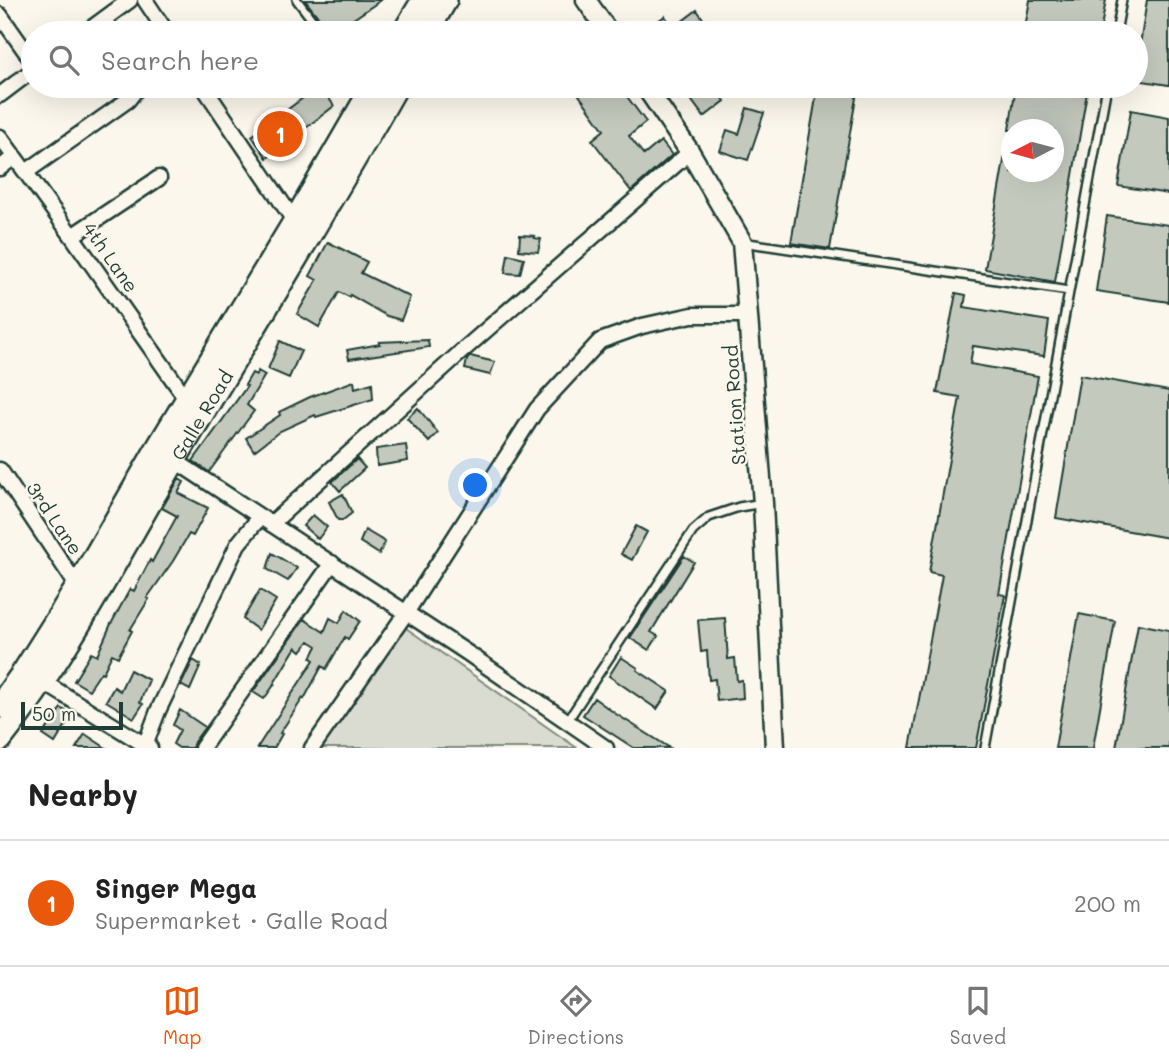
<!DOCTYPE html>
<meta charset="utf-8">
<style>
:root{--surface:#fff;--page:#f6f6f6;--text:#222;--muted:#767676;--line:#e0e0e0;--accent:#ea580c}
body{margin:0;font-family:Mali,sans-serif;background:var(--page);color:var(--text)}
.compass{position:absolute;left:1001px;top:119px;width:63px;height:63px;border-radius:50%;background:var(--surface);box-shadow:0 7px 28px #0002;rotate:264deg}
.scale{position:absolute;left:21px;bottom:18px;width:102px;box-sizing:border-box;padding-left:7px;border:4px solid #1f3d34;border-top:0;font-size:19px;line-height:24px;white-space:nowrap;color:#1f3d34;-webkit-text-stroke:5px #fbf7ec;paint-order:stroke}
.you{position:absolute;left:476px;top:486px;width:24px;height:24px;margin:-18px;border:5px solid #fff;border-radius:50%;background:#1a73e8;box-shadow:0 0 0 10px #1a73e833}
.badge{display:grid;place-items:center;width:46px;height:46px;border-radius:50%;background:var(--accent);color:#fff;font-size:23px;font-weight:700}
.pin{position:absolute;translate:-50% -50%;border:4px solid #fff;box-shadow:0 2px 7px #0006}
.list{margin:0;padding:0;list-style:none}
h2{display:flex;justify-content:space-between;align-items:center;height:91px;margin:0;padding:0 28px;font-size:30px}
h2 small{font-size:23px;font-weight:400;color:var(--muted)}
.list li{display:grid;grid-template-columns:46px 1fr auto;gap:21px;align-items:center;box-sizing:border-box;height:126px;padding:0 28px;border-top:2px solid var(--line)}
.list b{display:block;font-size:26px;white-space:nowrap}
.list p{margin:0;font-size:23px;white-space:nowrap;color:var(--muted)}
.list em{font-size:23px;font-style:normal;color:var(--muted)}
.icon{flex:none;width:38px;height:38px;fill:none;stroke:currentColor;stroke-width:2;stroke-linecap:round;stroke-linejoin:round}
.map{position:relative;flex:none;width:1169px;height:748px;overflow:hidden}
.search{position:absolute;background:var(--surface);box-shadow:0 7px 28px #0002;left:21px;right:21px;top:21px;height:77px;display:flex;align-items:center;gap:18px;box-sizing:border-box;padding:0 24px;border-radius:38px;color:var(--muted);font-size:26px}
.sheet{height:217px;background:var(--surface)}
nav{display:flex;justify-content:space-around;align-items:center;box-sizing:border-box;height:98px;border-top:2px solid var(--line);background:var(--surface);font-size:19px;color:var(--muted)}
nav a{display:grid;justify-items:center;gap:4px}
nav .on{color:var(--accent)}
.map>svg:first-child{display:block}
.green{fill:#dbdcd1;stroke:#7d8c82;stroke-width:2}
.building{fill:#c4c9be;stroke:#1f3d34;stroke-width:2}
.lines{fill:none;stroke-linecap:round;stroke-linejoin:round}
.service-casing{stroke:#1f3d34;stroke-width:12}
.minor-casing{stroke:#1f3d34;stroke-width:19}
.tertiary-casing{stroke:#1f3d34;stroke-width:23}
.trunk-casing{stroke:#1f3d34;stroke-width:28}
.service{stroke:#fbf7ec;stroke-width:7}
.minor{stroke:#fbf7ec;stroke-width:14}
.tertiary{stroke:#fbf7ec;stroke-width:18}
.trunk{stroke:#fbf7ec;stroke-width:23}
.labels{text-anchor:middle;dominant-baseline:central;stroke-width:5;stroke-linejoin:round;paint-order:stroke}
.street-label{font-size:19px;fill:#1f3d34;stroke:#fbf7ec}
</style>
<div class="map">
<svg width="1169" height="748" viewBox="0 0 1169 748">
<rect width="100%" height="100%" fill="#fbf7ec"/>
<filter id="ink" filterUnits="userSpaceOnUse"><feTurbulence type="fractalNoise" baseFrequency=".0143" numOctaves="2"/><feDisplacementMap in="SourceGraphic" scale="14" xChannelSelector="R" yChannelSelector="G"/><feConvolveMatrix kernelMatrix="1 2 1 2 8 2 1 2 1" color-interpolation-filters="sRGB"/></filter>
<g filter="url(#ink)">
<path class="green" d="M406 628 577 748H319Z"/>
<path class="building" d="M305 0H381L333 33H331Z
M1030 0H1106L1100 33H1024Z
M1147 0H1169V85L1136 80V70Z
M697 10 713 33H641L665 16 673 28Z
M319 86H321L334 106 267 158 252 136Z
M592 86H619L646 122 629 136 644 155 661 141 672 155 631 191 592 140 604 130 579 95Z
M681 86H714L725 101 704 117Z
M818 86H858L830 249 791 243Z
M1016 86H1088L1055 282 985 269 1006 149H1012V172H1054V130H1009Z
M747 108 764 113 748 160 720 151 727 130 739 134Z
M1131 110 1169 117V194L1118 186Z
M1107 216 1169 225V302L1096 291Z
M520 235 535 236 534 238 541 239 538 252 519 250Z
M328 242 367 262 361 273 410 297 401 320 387 316 350 295 349 297 339 292 319 327 297 314 317 280 310 276Z
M508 254 524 258 520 274 505 273Z
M956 293 966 295 964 307 1049 321 1044 356 973 346 970 364 1038 376 999 594 1005 595 976 748H910L942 575 929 572 960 397 937 393Z
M428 340 429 347 349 359 347 350 380 344 379 342Z
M280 341 301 351 289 378 268 369Z
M470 356 495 362 490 375 465 369 467 360Z
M258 371 265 375 247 405 254 411 209 472 193 461 247 386 245 385 252 373 256 375Z
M1080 375 1169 391V538L1056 518Z
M354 381 355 388 372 383 373 399 316 417 315 415 280 431 254 451 246 438 280 415 279 412 310 397Z
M418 408 438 433 429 442 407 418Z
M406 445 408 461 377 466 376 449Z
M357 459 365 468 340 491 332 482Z
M179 479 184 482 178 493 208 508 193 536 189 534 173 561 147 598 149 599 130 630 132 631 118 657 112 654 103 673 101 672 89 690 74 681 91 653 97 656 110 626 130 589 134 591 150 560 152 562 177 516 162 508Z
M343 494 352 513 343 520H338L329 502Z
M313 515 327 527 318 539 303 526Z
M636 526 647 532 632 560 621 554Z
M365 530 385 542 379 554 360 542Z
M272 553 297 568 288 581 267 569Z
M684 556 694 562 651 632 658 636 649 650 630 638Z
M260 590 276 600 258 630 243 619Z
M346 610 360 621 348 639 345 637 326 669 322 666 304 699 303 698 280 733 282 734 274 748H257L314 660 311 658 317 646 309 641 301 651 296 647 273 685H274L264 699 253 692 304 619 324 632 330 618 339 623Z
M1079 614 1115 621 1093 748H1055Z
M725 618 728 659 735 658 737 681 742 680 743 698 717 701 715 679 709 680 707 651 701 652 698 620Z
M1138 624 1169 630V748H1116Z
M621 657 638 668 637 670 669 691 657 709 609 676Z
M193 660 201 665 190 690 181 685Z
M130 670 149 680 140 702 143 704 134 718 106 701 114 687 120 691Z
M594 698 616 714 670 748H634L583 715Z
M61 708 72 715 55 743 43 735Z
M180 710 205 727 194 742 192 748H179L173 744 180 730 173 725Z
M85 734 106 748H76Z"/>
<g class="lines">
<g class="service-casing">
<path id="service" d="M297 0 322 33
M1116 33 1122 0
M742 242 1069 291
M568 720 693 531 709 517 739 507 763 503
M985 748 1107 86"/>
</g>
<g class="minor-casing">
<path id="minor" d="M145 0 167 33
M0 15 33 62
M103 20 114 33
M85 33 130 0
M203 86 295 222
M0 95 33 70
M0 137 72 236 188 401
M0 168 14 157
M26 172 128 100 139 86
M72 236 159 178
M174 460 466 652 606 748
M0 470 78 587
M271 524 461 352 690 152
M35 677 150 748
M144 748 158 711 238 544 260 517
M202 748 332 563
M312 748 406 613 537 409 600 341 642 326 692 315H748"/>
</g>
<g class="tertiary-casing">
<path id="tertiary" d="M586 0 609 33
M645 86 690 152 742 242 763 503 775 748"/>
</g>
<g class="trunk-casing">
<g id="trunk">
<path d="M404 33 424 0"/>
<path d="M426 33 445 0"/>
<path d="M0 706 25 671 78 587 157 450 295 222 374 86"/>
<path id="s1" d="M0 739C68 653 118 554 174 460 248 336 325 212 396 86"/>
</g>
</g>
<use href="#service" class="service"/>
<use href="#minor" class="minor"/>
<use href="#tertiary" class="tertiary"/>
<use href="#trunk" class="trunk"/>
</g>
</g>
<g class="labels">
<g class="street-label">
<text transform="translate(111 257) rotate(55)">4th Lane</text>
<text transform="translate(734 405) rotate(-94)">Station Road</text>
<text stroke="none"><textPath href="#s1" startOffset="382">Galle Road</textPath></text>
<text transform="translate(55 518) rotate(56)">3rd Lane</text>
</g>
</g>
</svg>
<svg class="compass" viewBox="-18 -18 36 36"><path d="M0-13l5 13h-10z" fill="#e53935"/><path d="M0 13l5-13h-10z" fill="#767676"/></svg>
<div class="scale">50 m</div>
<div class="you"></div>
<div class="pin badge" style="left:280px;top:134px">1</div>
<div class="search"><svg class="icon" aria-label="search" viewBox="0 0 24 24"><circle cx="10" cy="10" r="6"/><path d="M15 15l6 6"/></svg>Search here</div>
</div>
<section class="sheet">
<h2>Nearby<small></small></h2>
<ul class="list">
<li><span class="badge">1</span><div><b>Singer Mega</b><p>Supermarket · Galle Road</p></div><em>200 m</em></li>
</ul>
</section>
<nav>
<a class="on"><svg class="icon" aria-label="map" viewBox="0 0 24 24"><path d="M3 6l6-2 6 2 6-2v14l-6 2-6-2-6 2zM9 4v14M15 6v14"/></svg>Map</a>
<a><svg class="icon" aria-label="directions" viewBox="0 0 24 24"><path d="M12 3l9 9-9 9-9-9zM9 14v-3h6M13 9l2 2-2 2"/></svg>Directions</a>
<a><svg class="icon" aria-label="saved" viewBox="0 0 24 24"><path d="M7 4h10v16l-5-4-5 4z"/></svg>Saved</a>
</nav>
